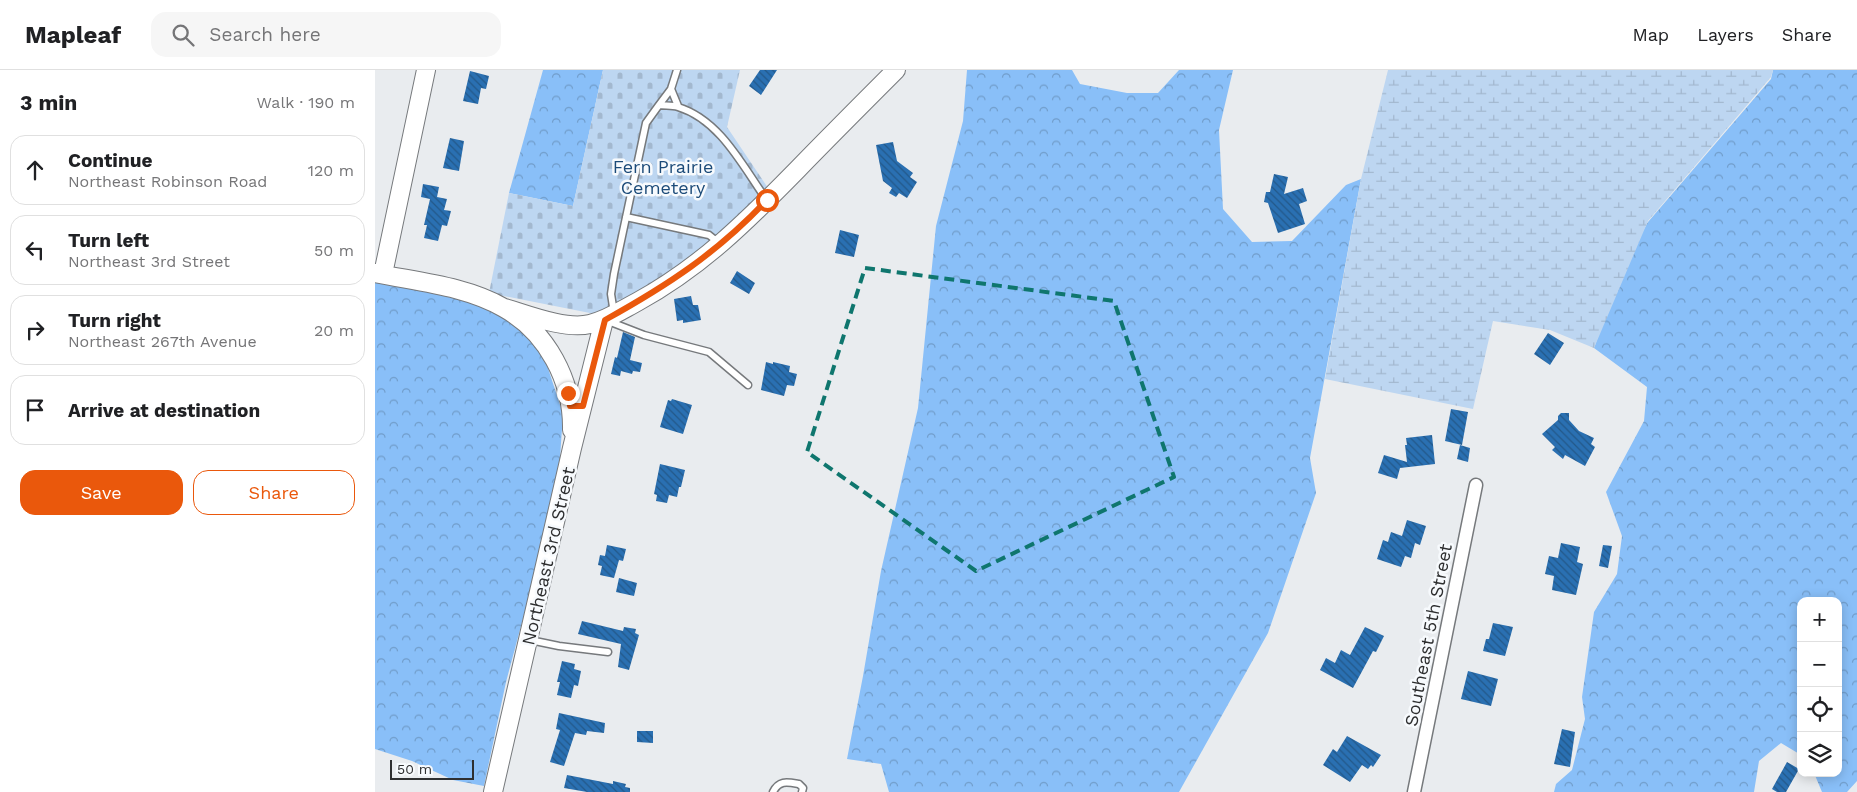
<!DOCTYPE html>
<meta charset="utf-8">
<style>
:root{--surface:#fff;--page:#f6f6f6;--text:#202124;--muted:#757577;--line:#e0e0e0;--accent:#ea580c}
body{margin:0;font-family:"Work Sans",sans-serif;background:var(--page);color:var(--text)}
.controls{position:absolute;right:15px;bottom:15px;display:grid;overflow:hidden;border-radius:10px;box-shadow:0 2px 12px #0003}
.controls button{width:45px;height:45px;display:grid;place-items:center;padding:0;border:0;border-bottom:1px solid var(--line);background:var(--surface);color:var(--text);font:25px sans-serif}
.scale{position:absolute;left:15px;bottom:12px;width:84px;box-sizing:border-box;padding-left:5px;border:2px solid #2e2f30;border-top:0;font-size:14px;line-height:18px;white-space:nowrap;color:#2e2f30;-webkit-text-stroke:4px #f7fafd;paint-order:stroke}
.stop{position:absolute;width:15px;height:15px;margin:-11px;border:4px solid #ea580c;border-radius:50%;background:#fff}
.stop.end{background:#ea580c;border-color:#fff;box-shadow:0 1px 5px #0008}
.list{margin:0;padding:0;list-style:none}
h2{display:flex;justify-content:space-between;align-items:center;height:65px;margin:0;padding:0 20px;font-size:21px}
h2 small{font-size:16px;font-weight:400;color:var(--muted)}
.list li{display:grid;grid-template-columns:32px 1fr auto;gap:15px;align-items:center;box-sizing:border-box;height:70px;margin:0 10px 10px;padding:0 10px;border:1px solid var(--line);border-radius:15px}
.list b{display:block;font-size:19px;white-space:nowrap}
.list p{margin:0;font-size:16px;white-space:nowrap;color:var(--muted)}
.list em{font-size:16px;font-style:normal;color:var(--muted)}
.actions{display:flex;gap:10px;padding:15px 20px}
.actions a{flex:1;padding:11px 0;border:1px solid var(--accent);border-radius:15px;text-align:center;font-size:18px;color:var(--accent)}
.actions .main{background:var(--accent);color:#fff}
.icon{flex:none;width:28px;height:28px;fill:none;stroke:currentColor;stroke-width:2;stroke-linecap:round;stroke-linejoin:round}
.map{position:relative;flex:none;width:1482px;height:722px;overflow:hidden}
header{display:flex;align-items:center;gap:30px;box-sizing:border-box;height:70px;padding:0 25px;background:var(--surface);border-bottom:1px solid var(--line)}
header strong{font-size:24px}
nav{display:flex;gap:28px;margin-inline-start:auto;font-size:18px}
.search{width:350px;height:45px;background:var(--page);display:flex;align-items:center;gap:12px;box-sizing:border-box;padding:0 18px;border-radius:15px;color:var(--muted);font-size:19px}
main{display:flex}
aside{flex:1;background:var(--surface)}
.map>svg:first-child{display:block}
.forest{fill:url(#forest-crowns)}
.wetland{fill:url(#wetland-marsh)}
.cemetery{fill:url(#cemetery-stones)}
.building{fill:url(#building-back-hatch)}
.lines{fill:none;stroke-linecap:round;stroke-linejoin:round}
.lane-casing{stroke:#76797c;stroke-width:9}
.street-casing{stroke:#76797c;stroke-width:15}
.secondary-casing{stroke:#76797c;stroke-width:20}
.lane{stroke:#fff;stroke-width:6}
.street{stroke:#fff;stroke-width:12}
.secondary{stroke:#fff;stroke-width:18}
.route{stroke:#ea580c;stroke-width:6}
.marked{fill:none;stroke:#0f766e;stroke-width:4;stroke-dasharray:10 6;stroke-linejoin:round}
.labels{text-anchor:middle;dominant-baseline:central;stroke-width:5;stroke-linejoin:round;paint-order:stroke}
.park-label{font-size:18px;fill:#1c4b79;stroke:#f7fafd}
.street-label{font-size:18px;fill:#2e2f30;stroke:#f7fafd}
</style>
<header>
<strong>Mapleaf</strong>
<div class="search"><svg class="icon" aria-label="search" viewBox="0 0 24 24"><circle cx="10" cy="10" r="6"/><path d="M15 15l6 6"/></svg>Search here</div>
<nav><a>Map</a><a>Layers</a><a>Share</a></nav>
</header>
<main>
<aside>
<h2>3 min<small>Walk · 190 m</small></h2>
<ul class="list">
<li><svg class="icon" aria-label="ahead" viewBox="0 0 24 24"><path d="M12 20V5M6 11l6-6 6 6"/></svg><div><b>Continue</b><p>Northeast Robinson Road</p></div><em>120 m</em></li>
<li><svg class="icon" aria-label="left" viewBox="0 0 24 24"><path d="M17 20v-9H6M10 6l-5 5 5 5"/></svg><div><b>Turn left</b><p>Northeast 3rd Street</p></div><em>50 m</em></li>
<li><svg class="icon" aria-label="right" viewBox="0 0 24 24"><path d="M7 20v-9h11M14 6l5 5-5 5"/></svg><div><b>Turn right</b><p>Northeast 267th Avenue</p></div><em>20 m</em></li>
<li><svg class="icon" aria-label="arrive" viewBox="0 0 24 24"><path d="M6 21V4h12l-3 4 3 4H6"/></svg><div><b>Arrive at destination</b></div></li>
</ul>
<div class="actions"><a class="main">Save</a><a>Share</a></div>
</aside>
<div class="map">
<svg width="1482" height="722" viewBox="0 0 1482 722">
<defs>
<pattern id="forest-crowns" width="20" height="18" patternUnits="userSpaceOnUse" patternTransform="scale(1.25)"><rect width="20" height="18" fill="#89bff8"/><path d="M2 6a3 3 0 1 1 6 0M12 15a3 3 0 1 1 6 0" fill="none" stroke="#709cc9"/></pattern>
<pattern id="wetland-marsh" width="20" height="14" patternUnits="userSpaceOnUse" patternTransform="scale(1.25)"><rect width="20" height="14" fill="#bdd6f1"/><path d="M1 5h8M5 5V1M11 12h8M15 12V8" fill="none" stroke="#a3b8cf"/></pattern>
<pattern id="cemetery-stones" width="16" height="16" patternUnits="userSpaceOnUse" patternTransform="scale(1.25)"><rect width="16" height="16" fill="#bdd6f1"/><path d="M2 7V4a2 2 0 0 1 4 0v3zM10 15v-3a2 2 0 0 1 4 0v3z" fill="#a3b8cf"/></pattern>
<pattern id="building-back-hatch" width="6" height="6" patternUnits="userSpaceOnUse" patternTransform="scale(1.25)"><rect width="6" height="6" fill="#2a70b2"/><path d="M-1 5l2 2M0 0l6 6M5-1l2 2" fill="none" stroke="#235889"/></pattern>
</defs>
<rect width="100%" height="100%" fill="#e9ecef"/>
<path class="forest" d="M168 0H228L198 136 134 123Z
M592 0H697L705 14 752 23H783L804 0H858L844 60 848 139 877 172 917 171 971 115 986 109 935 388 941 423 893 563 804 722H514L506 694 472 689 488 606 506 501 543 338 561 156 588 51Z
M1398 0H1482V711L1472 722H1447L1439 703H1463V531H1426V685L1406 673 1384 691 1379 722H1179L1181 714 1197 700 1210 649 1207 627 1219 542 1242 504 1247 466 1231 422 1269 351 1272 317 1219 278 1248 196 1273 152 1396 9Z
M0 210 108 235 139 252 169 286 188 344 185 388 154 526 131 612 109 716 78 710 37 691 0 679Z"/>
<path class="wetland" d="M1013 0H1398L1396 7 1273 151 1219 278 1175 260 1118 251 1098 339 950 309 986 109Z"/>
<path class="cemetery" d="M228 0H365L352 57 395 121 338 172 243 235 220 244 114 223 134 123 198 136Z"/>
<path class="building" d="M385 0H402L386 25 374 16Z
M95 1 114 6 111 19 106 18 103 34 88 31Z
M75 68 89 71 84 101 68 98Z
M518 72 522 91 538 103 535 107 542 112 532 128 524 123 521 127 514 123 517 118 508 111 501 75Z
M899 104 913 107 909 124 928 118 932 131 924 134 930 154 903 163 893 133 889 132 891 122H895Z
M48 114 64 117 62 127 72 129 69 140 76 141 72 156 67 155 63 171 49 168 52 155H49L55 129 46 127Z
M465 160 484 165 479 187 460 183Z
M362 201 380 213 374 224 355 213Z
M316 226 318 235H323L326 250 308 253V250L302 251 299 229Z
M248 262 260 267 255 290 267 293 265 302 258 301 257 304 246 301 245 306 236 304 240 287 242 288Z
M1173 263 1189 273 1175 295 1159 284Z
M391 292 398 294V292L415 296 414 302 422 304 419 316 412 315 409 326 386 320Z
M297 329 317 335 308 364 285 357 293 330 296 331Z
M1076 339 1093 342 1087 375 1070 371Z
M1186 343H1194V350L1204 361 1219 368 1216 374 1220 377 1210 396 1190 385 1188 389 1177 380 1180 377 1167 364 1183 350V346Z
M1057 365 1060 394 1025 398 1022 409 1003 403 1009 385 1032 392 1030 375H1032L1031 368Z
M1085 375 1095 378 1093 392 1082 389Z
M285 394 310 400 306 417H304L302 427 294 425 292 433 281 431 282 425 279 424Z
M1032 450 1051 456 1045 475 1040 473 1036 488 1030 486 1026 497 1002 489 1008 470 1013 472 1016 462 1027 466Z
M1186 473 1205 477 1202 492 1208 494 1201 525 1177 520 1179 506 1170 504 1174 486 1183 488Z
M232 475 251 479 248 491 244 490 239 508 225 505 227 496 223 495 225 485 230 486Z
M1228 475 1237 476 1233 498 1224 496Z
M244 508 262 513 259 526 241 522Z
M207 551 248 561 249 557 261 559 260 563 264 565 254 600 243 597 246 574 203 564Z
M1118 553 1138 557 1130 586 1108 581 1111 569H1114Z
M990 557 1009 566 1001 582 998 581 978 618 945 600 951 588 960 593 966 580 975 585Z
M187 591 200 594 199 599 206 601 203 616 199 615 196 628 182 625 185 612H182L183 608Z
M1093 601 1123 609 1116 636 1086 629Z
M184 643 230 653 229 663 212 661 211 665 200 663 189 696 175 692 185 660 181 659Z
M1187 659 1200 662 1195 697 1179 694Z
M262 661H278V673L262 672Z
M972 666 1006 685 998 697 996 695 993 699 987 695 975 712 948 695 958 679 962 682Z
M1412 692 1424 699 1411 722H1402L1397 719Z
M192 705 238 714V711L251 714 250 717 255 718V722H212L189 718Z"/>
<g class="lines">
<g class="lane-casing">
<path id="lane" d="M302 0 296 19 303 36
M284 35 296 19
M251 147 334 165 344 173
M239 243 236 224 239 204 271 53 284 35C290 36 297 35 303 37 345 50 367 95 391 129
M233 251 269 265 334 282 373 315
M155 570 184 576 233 582
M398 722C404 710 412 712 424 714L428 718 427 722"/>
</g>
<g class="street-casing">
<path id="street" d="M1039 722 1101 415"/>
</g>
<g class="secondary-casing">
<path id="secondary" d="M0 203C43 212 91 216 129 238 172 262 198 311 197 360
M8 204 51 0
M130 238C153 245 191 260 215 254 232 250 247 240 262 232 326 197 372 151 422 100 455 66 488 33 521 0
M118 722 197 378 229 250"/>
</g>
<use href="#lane" class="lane"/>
<use href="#street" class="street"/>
<use href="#secondary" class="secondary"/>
</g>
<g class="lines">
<path class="route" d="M193 323 195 336H208L230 250C293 215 342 183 392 130"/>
</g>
<path class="marked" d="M490 198 739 231 799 407 601 501 432 382Z"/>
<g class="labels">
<g class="park-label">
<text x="288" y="96">Fern Prairie<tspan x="288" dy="21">Cemetery</tspan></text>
</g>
<g class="street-label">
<text transform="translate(173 486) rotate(-77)">Northeast 3rd Street</text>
<text transform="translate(1053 565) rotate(-79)">Southeast 5th Street</text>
</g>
</g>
</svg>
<div class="controls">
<button>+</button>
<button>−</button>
<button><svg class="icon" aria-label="locate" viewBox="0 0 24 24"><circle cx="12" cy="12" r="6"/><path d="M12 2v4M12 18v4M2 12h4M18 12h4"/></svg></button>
<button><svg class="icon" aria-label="layers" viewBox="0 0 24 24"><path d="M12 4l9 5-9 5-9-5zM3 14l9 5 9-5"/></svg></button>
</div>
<div class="scale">50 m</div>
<div class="stop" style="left:392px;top:130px"></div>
<div class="stop end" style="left:193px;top:323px"></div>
</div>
</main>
